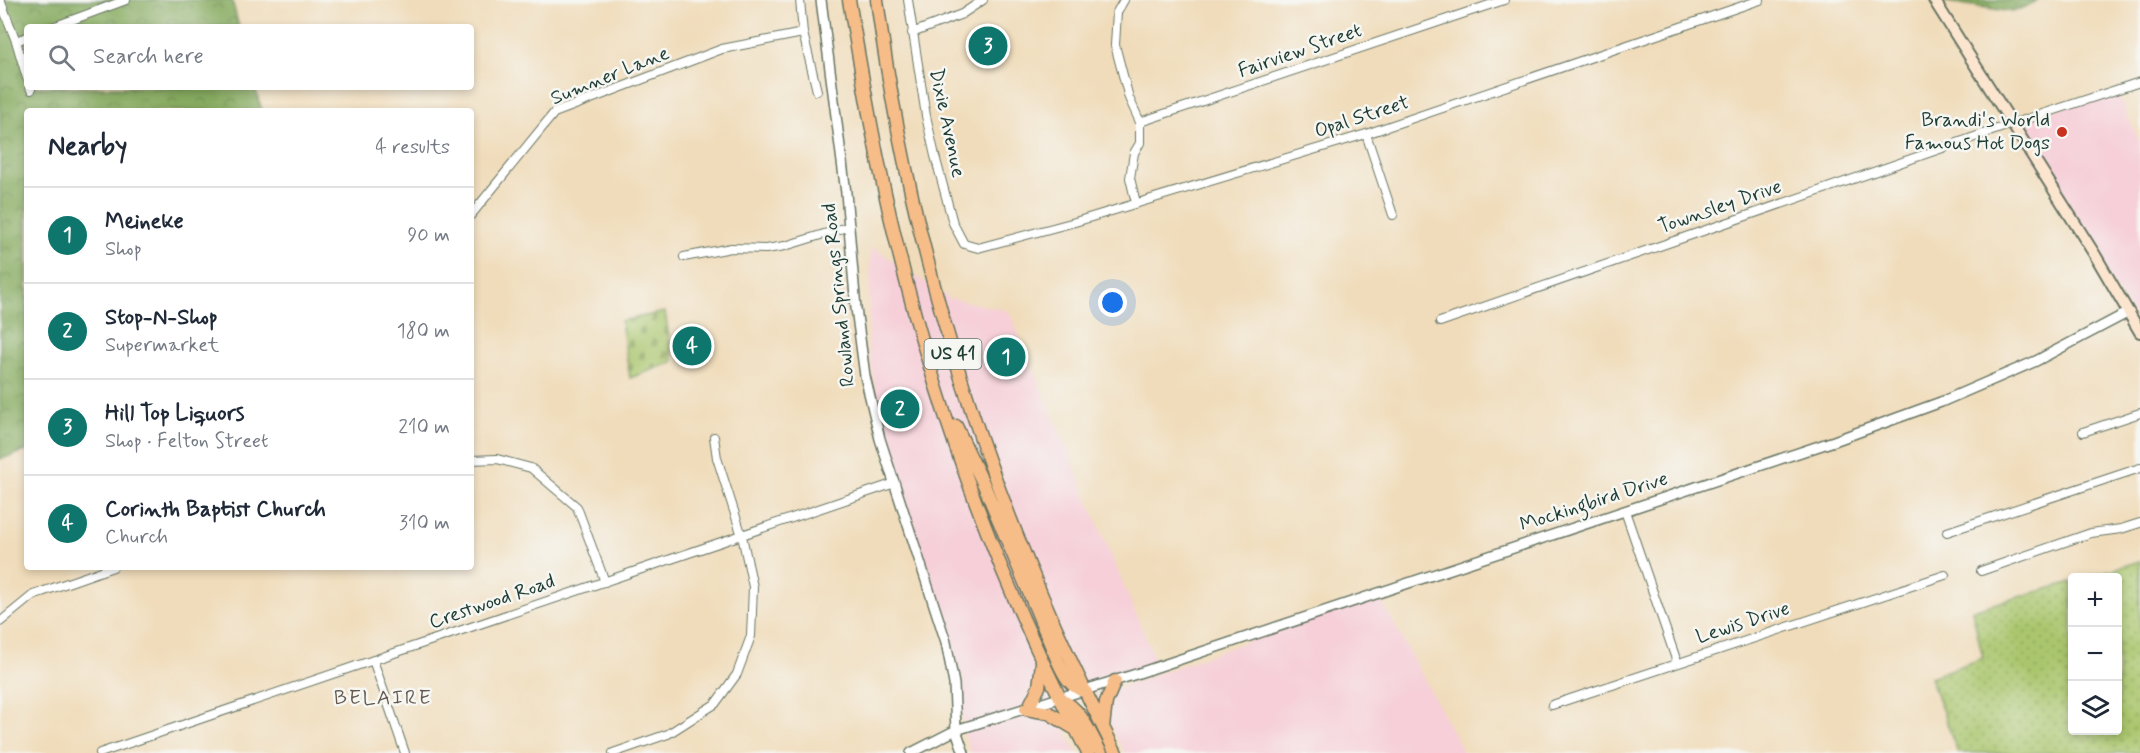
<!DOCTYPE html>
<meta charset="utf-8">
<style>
:root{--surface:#fff;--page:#f2f2f3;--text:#1f2937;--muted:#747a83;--line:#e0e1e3;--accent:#0f766e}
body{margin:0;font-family:Mynerve,sans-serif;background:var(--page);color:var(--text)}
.controls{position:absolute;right:18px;bottom:18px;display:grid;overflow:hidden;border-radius:6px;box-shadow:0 3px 9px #0003}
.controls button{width:54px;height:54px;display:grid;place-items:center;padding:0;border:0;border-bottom:2px solid var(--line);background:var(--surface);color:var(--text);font:30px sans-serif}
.you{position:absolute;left:1113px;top:303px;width:21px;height:21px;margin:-15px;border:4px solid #fff;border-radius:50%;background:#1a73e8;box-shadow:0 0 0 9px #1a73e833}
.badge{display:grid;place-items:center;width:39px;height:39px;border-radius:50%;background:var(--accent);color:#fff;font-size:20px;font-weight:700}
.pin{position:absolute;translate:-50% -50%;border:3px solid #fff;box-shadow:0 2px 6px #0006}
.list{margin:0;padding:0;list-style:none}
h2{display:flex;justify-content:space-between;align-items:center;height:78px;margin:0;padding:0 24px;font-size:26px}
h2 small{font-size:20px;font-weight:400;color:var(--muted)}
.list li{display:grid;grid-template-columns:39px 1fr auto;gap:18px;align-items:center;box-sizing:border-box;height:96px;padding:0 24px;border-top:2px solid var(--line)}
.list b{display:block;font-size:22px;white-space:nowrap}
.list p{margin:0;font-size:20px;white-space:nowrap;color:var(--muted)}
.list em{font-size:20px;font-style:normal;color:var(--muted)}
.icon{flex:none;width:33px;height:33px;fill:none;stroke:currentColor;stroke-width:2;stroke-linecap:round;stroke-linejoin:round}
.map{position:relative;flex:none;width:2140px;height:753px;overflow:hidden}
.search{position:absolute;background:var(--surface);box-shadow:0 3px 9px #0003;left:24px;top:24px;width:450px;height:66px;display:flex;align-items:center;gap:15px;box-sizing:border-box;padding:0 21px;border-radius:6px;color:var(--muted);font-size:22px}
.panel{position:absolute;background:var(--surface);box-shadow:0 3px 9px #0003;left:24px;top:108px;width:450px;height:462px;border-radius:6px}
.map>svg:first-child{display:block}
.built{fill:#f6cfd8}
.grass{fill:url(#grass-dots);stroke:#648250;stroke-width:1.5}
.forest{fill:url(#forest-crowns);stroke:#53744a;stroke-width:1.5}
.cemetery{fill:url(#cemetery-stones);stroke:#648250;stroke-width:1.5}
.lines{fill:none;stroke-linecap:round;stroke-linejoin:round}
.minor-casing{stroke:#687563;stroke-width:10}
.tertiary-casing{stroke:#687563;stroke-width:12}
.secondary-casing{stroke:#687563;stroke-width:14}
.primary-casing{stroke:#687563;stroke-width:15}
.minor{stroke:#fff;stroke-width:8}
.tertiary{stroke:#fff;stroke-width:9}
.secondary{stroke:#fce5cf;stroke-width:10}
.primary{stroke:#f7bd88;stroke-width:12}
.poi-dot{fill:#c8321e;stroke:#f6f6f2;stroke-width:2}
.labels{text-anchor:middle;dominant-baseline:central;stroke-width:5;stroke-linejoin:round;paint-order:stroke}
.shield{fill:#f6f6f2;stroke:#60746d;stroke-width:1.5}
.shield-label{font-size:18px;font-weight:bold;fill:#1f3d34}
.street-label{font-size:20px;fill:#1f3d34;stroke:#f6f6f2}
.poi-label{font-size:20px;fill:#1f3d34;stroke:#f6f6f2;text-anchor:end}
.neighbourhood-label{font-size:21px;letter-spacing:1.5px;fill:#665a50;stroke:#f6f6f2}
</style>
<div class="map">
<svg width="2140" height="753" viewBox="0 0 2140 753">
<defs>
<pattern id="grass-dots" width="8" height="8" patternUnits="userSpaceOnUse" patternTransform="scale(1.5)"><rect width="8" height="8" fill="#aac66d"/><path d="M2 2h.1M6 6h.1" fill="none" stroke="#8aa25a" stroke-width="1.8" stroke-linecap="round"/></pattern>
<pattern id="forest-crowns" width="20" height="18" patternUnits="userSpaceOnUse" patternTransform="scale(1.5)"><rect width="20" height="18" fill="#87ab60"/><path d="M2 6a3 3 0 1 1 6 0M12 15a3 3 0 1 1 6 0" fill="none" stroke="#6e8c50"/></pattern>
<pattern id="cemetery-stones" width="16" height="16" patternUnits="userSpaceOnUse" patternTransform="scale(1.5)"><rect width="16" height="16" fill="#aac66d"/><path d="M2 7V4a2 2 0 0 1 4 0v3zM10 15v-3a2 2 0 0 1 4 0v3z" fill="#8aa25a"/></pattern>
</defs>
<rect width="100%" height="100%" fill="#f6f6f2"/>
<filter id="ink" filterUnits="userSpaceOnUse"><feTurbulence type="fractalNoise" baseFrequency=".0167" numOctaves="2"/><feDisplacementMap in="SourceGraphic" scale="12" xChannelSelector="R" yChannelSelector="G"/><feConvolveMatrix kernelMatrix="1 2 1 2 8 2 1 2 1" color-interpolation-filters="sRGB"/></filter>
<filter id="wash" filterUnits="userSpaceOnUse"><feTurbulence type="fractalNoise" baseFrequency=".008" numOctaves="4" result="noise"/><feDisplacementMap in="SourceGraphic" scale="24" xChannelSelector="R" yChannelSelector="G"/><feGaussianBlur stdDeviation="1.35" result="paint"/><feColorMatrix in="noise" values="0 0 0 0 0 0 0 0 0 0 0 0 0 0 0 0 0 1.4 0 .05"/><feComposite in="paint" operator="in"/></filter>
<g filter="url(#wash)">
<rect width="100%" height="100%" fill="#f0dcba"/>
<path class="built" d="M2116 90 2140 143V328L2012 124Z
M871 246 949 298 1009 311 1158 667 1133 675 1055 712 1077 753H971L965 737 957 663 883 430 868 349Z
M1378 594 1464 753H1125L1093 697Z"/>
<path class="grass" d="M2140 561V753H1958L1930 677 1983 658 1972 610 2072 582V730H2118V578L2087 577Z"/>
<path class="forest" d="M0 0H232L239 27H27V87H255L262 111H27V451L0 459Z
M1934 0H2039L2013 12Z"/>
<path class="cemetery" d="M665 312 673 362 630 378 621 321Z"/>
</g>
<g filter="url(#ink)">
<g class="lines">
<g class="minor-casing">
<path id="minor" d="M0 0 16 41 27 78
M908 0 926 116 935 156 953 223 964 244 978 248 1075 222 1366 134 1760 0
M1124 0 1117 12 1115 45 1129 98 1140 122V143L1134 153 1130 178 1136 203
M53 27 126 0
M803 33 817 91
M912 33 962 14 983 0
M16 41 27 37
M30 87 31 90
M1140 122 1504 0
M1366 134 1393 215
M471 215 554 113 722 49 803 33 800 0
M684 257 731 248 766 249 785 246 850 226
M1440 322 2012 124 2140 82
M2083 432 2140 413
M471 460 497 459 531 468 577 507 605 582
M1625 511 1677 662
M1947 532 2140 468
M1981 571 2091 533 2121 529 2140 523
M0 622 33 595 113 567
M373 660 405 753
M1552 705 1945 575
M100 753 895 483
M613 753 668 734 715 704 737 674 751 636 753 587 742 536 717 458 714 437"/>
</g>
<g class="tertiary-casing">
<path id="tertiary" d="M821 0 846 193 856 308 865 376 880 439 946 642 954 684 956 730 964 753
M911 753 956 730 1133 675 1834 441 1941 402 2036 361 2129 312"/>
</g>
<g class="secondary-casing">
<path id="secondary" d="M1934 0 2095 255 2140 332"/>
</g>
<g class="primary-casing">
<path id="primary" d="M849 0C863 82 877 164 897 245 939 420 1004 593 1088 753
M877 0C912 265 994 516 1116 753
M956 426 984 485 1056 657C1063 672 1068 686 1084 691
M1061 700C1082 709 1090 734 1101 753
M1026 709 1049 713 1072 727
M1028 709 1039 687 1042 663
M1103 727 1106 702 1115 681"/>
</g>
<use href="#minor" class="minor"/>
<use href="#tertiary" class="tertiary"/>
<use href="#secondary" class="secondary"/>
<use href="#primary" class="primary"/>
</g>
</g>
<circle class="poi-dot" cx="2062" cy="132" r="6"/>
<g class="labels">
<rect class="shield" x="924.5" y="339" width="57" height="30" rx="4.5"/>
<g class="shield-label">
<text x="953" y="354">US 41</text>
</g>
<g class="street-label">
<text transform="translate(1300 51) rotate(-19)">Fairview Street</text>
<text transform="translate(610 76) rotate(-22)">Sumner Lane</text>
<text transform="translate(1362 117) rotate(-18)">Opal Street</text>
<text transform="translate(947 123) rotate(78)">Dixie Avenue</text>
<text transform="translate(1720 207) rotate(-19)">Townsley Drive</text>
<text transform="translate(839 295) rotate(-96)">Rowland Springs Road</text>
<text transform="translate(1594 502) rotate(-18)">Mockingbird Drive</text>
<text transform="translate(492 602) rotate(-19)">Crestwood Road</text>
<text transform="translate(1743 623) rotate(-18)">Lewis Drive</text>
</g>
<g class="poi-label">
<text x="2050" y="120">Brandi's World<tspan x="2050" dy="23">Famous Hot Dogs</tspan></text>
</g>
<g class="neighbourhood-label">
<text x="383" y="698">BELAIRE</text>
</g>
</g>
</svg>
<div class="controls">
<button>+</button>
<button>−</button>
<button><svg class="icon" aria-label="layers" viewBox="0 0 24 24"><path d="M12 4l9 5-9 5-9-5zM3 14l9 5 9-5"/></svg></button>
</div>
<div class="you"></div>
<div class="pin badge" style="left:1006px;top:357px">1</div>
<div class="pin badge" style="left:900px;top:409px">2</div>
<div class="pin badge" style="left:988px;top:46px">3</div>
<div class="pin badge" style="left:692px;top:346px">4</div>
<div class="search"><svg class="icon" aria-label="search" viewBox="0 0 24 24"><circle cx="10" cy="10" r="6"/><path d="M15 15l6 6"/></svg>Search here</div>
<section class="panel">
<h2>Nearby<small>4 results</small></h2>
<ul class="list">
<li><span class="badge">1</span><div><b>Meineke</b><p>Shop</p></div><em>90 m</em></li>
<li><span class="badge">2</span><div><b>Stop-N-Shop</b><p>Supermarket</p></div><em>180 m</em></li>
<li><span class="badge">3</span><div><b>Hill Top Liquors</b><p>Shop · Felton Street</p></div><em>210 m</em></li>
<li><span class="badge">4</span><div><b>Corinth Baptist Church</b><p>Church</p></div><em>310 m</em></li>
</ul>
</section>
</div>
